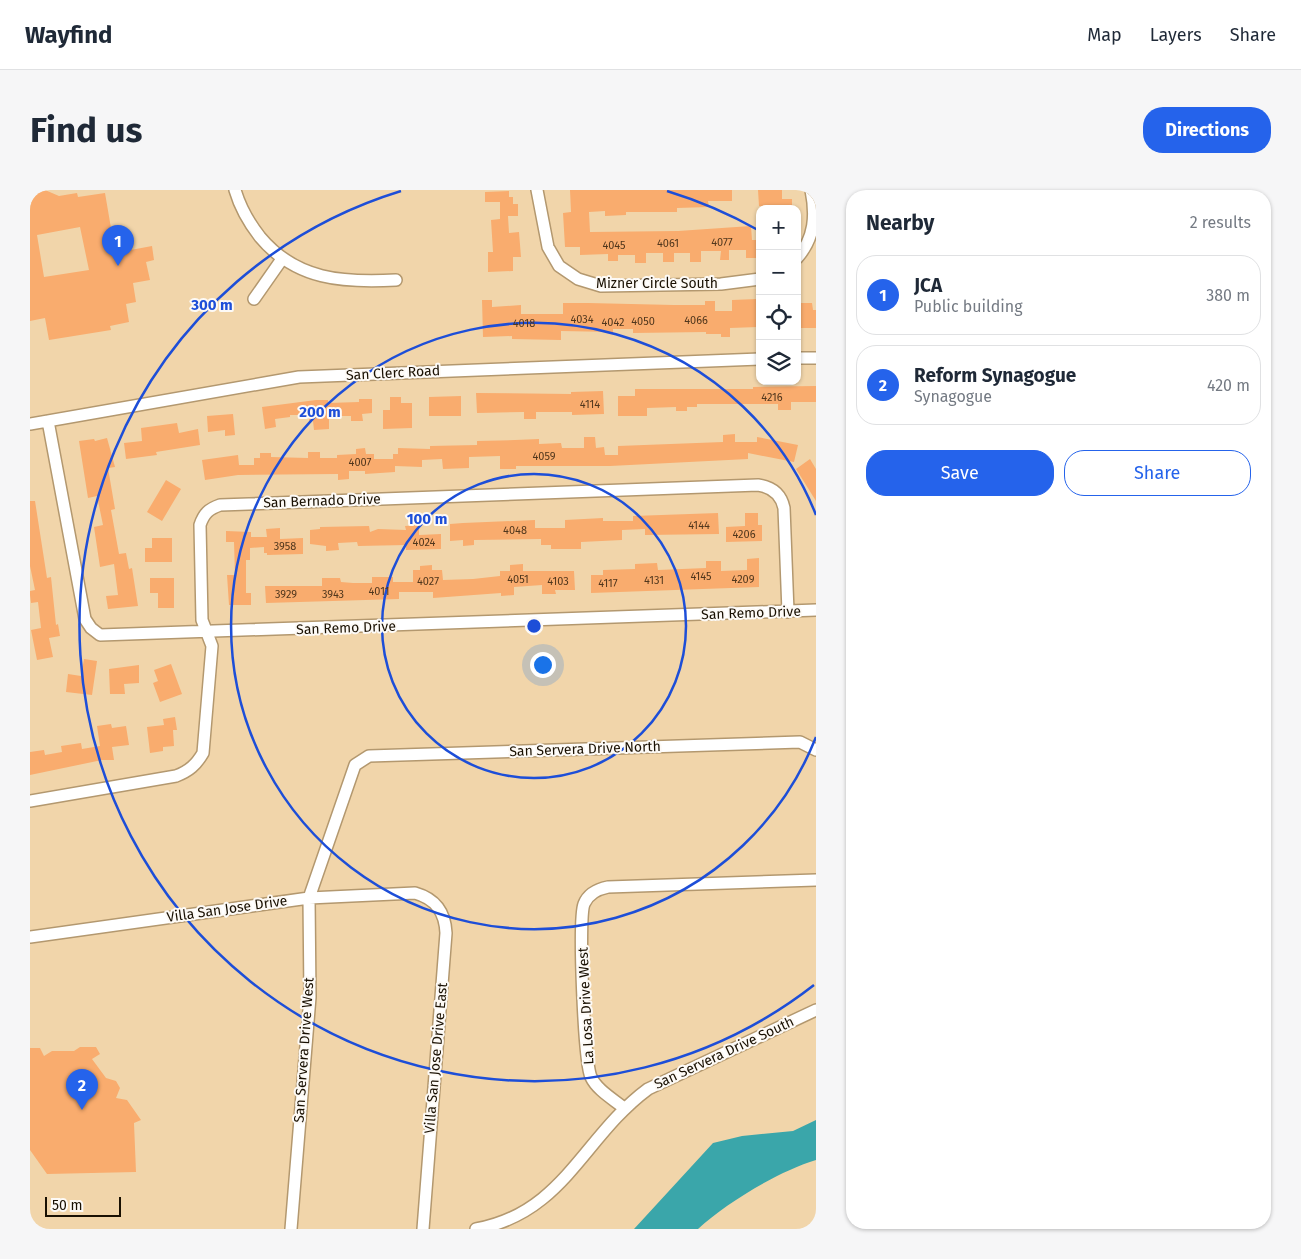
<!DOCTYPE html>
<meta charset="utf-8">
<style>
:root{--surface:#fff;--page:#f6f6f7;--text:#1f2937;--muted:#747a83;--line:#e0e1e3;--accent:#2563eb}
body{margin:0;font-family:"Fira Sans",sans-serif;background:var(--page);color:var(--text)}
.controls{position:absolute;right:15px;top:15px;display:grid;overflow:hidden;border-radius:10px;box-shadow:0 1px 4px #0004}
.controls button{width:45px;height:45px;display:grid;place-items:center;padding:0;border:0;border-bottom:1px solid var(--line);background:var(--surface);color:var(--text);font:25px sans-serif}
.scale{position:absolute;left:15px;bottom:12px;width:76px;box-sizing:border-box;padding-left:5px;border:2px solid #191002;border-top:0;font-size:14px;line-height:18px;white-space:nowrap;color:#191002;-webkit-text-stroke:4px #fdfaf6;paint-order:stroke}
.you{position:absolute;left:512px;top:474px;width:18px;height:18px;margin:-12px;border:4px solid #fff;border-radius:50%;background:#1a73e8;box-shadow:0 0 0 8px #1a73e833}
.badge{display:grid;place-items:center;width:32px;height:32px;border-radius:50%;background:var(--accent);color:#fff;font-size:16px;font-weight:700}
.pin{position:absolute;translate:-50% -41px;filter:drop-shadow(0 1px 2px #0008)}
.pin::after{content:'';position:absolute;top:26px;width:18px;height:15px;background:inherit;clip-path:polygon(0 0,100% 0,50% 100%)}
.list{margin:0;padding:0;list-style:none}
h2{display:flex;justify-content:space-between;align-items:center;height:65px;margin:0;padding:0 20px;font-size:21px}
h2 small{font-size:16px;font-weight:400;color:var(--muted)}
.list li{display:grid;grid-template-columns:32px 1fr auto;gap:15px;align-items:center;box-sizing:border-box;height:80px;margin:0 10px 10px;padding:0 10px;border:1px solid var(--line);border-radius:20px}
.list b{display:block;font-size:19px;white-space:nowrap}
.list p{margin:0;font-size:16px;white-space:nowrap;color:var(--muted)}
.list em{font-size:16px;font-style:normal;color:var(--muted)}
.actions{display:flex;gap:10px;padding:15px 20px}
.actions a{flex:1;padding:11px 0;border:1px solid var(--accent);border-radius:20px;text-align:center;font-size:18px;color:var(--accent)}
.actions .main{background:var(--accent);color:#fff}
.icon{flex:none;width:28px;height:28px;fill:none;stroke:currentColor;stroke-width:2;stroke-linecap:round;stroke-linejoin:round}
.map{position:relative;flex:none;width:786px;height:1039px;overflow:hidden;border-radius:20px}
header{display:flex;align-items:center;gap:30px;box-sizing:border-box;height:70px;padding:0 25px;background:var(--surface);border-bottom:1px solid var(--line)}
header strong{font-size:24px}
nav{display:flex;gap:28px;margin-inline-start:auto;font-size:18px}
.intro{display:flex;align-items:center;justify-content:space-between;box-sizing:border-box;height:120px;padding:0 30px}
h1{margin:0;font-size:35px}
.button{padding:12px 22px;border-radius:20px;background:var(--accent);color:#fff;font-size:18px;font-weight:700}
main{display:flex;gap:30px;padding:0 30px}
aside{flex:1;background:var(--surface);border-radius:20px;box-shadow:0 1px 4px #0004}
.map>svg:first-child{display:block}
.water{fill:#3aa6aa}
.building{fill:#f9ac6e;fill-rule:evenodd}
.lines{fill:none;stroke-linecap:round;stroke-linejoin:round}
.street-casing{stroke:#b3986f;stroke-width:14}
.street{stroke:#fff;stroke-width:11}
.ring{fill:none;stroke:#1d4ed8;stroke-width:2.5}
.labels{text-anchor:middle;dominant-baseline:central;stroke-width:4;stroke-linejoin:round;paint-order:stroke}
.number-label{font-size:11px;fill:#51371d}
.street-label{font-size:14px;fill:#191002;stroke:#fdfaf6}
.centre{fill:#1d4ed8;stroke:#fdfaf6;stroke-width:2.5}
.ring-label{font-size:15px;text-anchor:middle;font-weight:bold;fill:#1d4ed8;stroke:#fdfaf6;stroke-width:4;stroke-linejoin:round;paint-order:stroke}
</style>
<header>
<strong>Wayfind</strong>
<nav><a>Map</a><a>Layers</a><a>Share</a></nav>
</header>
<div class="intro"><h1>Find us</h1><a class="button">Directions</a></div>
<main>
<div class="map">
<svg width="786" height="1039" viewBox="0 0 786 1039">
<rect width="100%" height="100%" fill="#f1d5aa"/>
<path class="water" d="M786 930V970C749 981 696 1013 668 1039H604L683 953 712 946 763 941Z"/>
<path class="building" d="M0 0H15L29 6 47 3 48 7 75 3 82 44 87 43 90 62 122 56 124 70 116 72 120 90 103 93 106 112 96 114 99 132 80 136 81 140 19 150 15 128 0 131ZM50 37 59 80 14 87 7 45Z
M540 0H702V11H678L679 17 647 18V22H596V25L575 26V21L559 22 560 42 648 41 721 36 722 50H726L727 68H716V60H699V70H690L691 61H671V72H660V63H644V72H633V63H616V73H605V65H588V71H578V64L550 65V57H535L533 23 541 22Z
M728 0H752V9H762V19L729 16Z
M479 1V7H483V14H488V26H478L479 43 489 42 491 67H483V81L458 82V62H463L461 30 470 29V12H455V2Z
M727 109 728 137 700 138V147H691V144H676V142L603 143V139H583V142L531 141V150L482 149V146L453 147 452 110H462V117L491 115V124H533V113H558L644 115H675V111H685V121H702V110Z
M767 113H782L783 120H786V138H767Z
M786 196V212H761V220H748V214H667V217H657V221H646V217L617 218V226H588V206H605V199H723V197Z
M573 201 574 224 542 225V222H506V229H494V222L447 223 446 203 541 204V202Z
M431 206V226H399V207Z
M360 207H371V213H382V238L353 239V220H360Z
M329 209H342V223L332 224 333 231H321V226H299V239L284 240 283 231H279V225H260V227L245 229 246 237 235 239 232 217 286 210H298V213L329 212Z
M203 224 205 245 195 246V240L178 242 177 226Z
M147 233 149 243 168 239 170 255 126 262 127 265 96 269 94 253 112 251 111 238Z
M705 244V252H727V247L768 255 764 272 718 263V269L580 276H486V279H470V266L439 267V278L413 279 412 269 392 270V277L365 276V282L335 284V281H319V289L308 290V284L208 285 175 290 172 270 208 265 209 275H224V268H230V263H241V267L278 268V262H290V268H307V265L326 264V259L335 258 336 264H344V269H363V264H368V258L400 259V256L447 255V251L485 250 509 249V254L531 253 532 258H554V247H565L566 258 574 257 575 265H588V256L693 252V245Z
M77 248 85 277 78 278 85 319 81 320 89 364 96 363 99 379 102 378 108 416 78 419 76 406 88 405 84 374 70 377 64 337 73 335 67 306 58 308 49 251 64 249 65 251Z
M780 269 786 279V311L766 279Z
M136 290 151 299 132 331 117 322Z
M0 311H5L17 388 21 387 26 435 28 434 30 446 19 448 23 467 7 470 1 440 11 438 8 412 1 413 0 405V401L5 400 0 376Z
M688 323 689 344 615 345V339L592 340V350L551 352V359H521V355H511V349L444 350V355L433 356V350L420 351V334L433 333 505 330V338H535V330L573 328V331H603V326Z
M715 323H728V335H732V351L696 352V337L715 336Z
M389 335V345L411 344V359L376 360V355L328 356 327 352 308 353 309 360 296 361V356L280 354V340L290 339V337L339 336 340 342 348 339 376 340 375 336Z
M250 338V349L273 348V364L237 365V363H234V357L220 358V370H216V403H221V415H199L197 385H205L204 352H196V341L221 342V347H237L236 339Z
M122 348H142V372H115V358H122Z
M729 368V397L561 403V385H573V380L605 379V374L627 373 628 380 676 378V371H691V381L717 380V369Z
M493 374V381H544L545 400H525L526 404H512V395L484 397V405L471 406V403L403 408V402H369V409L236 413 235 396H292V388H310L311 392 323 393H342V387H363V392H383V380H390V376L402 375V380H412L413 390 443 389 470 386V381H480V375Z
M120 388H144V418H128V403H120Z
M54 469 67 471 62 505 36 502 38 484 51 486Z
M141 474 152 504 130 512 123 493 128 491 124 480Z
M109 475V493L94 494 95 504H80L79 479Z
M145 527 147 540H143L144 556 133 557V561L120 563 117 537 134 535 133 529Z
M81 534 82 538 96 536 99 555 82 557 84 570H72L0 585V562L14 560 15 565 32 562 31 556 51 553 52 559 70 556 67 536Z
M50 857H66L70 864 62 869 76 888 86 891 90 898 86 908 97 910 111 930 104 933 106 982 17 984 0 960V858H10L14 866 22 861H44Z"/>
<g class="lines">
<g class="street-casing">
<path id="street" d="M205 0C210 17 219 33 230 47 266 90 313 93 366 90
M507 0 518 57 529 76 548 89 571 96 691 94 730 89
M767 68C785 48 786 25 781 0
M224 109 252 69
M767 168H786
M18 231 55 429 61 438 70 445 786 420
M0 234 269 187 730 169
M0 611 146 586C159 581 166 575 173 563L182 456 172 430 170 335C174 323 179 319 190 315L728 295C742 297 751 304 754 318L758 422
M0 747 279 708 385 703C406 709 415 722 416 743L393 1039
M594 918C583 909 567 900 561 887 554 872 548 729 554 714 558 704 568 699 578 697L786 690
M261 1039 280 807 279 708 325 575 339 566 770 552 786 560
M446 1039C534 1023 553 947 618 899L786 820"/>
</g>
<use href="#street" class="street"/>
</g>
<g class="ring">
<circle cx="504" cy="436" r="152"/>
<path d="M786 547A303 303 0 1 1 786 325"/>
<path d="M784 795A455 455 0 1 1 371 1M637 1A455 455 0 0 1 728 40"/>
</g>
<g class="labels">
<g class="number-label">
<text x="692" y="52">4077</text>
<text x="638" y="53">4061</text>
<text x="584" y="55">4045</text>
<text x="552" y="129">4034</text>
<text x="666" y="130">4066</text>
<text x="613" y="131">4050</text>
<text x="583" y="132">4042</text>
<text x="494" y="133">4018</text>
<text x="742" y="207">4216</text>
<text x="560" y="214">4114</text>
<text x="514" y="266">4059</text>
<text x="330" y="272">4007</text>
<text x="669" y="335">4144</text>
<text x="485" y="340">4048</text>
<text x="714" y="344">4206</text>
<text x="394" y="352">4024</text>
<text x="255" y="356">3958</text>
<text x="671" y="386">4145</text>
<text x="488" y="389">4051</text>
<text x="713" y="389">4209</text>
<text x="624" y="390">4131</text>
<text x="398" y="391">4027</text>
<text x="528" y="391">4103</text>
<text x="578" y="393">4117</text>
<text x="349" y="401">4011</text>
<text x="256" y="404">3929</text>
<text x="303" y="404">3943</text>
</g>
<g class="street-label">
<text x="627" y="93">Mizner Circle South</text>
<text transform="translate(363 183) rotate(-3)">San Clerc Road</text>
<text transform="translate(292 311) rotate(-2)">San Bernado Drive</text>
<text transform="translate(721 423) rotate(-2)">San Remo Drive</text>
<text transform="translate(316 438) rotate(-2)">San Remo Drive</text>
<text transform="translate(555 559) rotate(-2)">San Servera Drive North</text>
<text transform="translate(197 719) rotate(-8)">Villa San Jose Drive</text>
<text transform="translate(556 816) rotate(-93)">La Losa Drive West</text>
<text transform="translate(274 860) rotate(-86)">San Servera Drive West</text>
<text transform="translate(694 863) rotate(-25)">San Servera Drive South</text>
<text transform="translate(406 868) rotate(-85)">Villa San Jose Drive East</text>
</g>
</g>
<circle cx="504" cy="436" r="8" class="centre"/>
<g class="ring-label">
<text x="182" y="120">300 m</text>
<text x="290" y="227">200 m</text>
<text x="397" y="334">100 m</text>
</g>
</svg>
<div class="controls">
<button>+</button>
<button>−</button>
<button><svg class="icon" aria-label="locate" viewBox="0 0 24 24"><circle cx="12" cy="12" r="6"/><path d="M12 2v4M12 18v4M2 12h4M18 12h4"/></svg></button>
<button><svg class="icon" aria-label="layers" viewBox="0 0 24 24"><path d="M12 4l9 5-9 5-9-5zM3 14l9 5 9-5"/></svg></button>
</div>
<div class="scale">50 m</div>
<div class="you"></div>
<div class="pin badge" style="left:88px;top:76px">1</div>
<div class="pin badge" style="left:52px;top:920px">2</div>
</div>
<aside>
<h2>Nearby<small>2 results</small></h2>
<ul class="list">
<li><span class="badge">1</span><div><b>JCA</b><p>Public building</p></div><em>380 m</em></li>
<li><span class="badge">2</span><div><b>Reform Synagogue</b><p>Synagogue</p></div><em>420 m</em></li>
</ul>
<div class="actions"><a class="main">Save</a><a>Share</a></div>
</aside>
</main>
